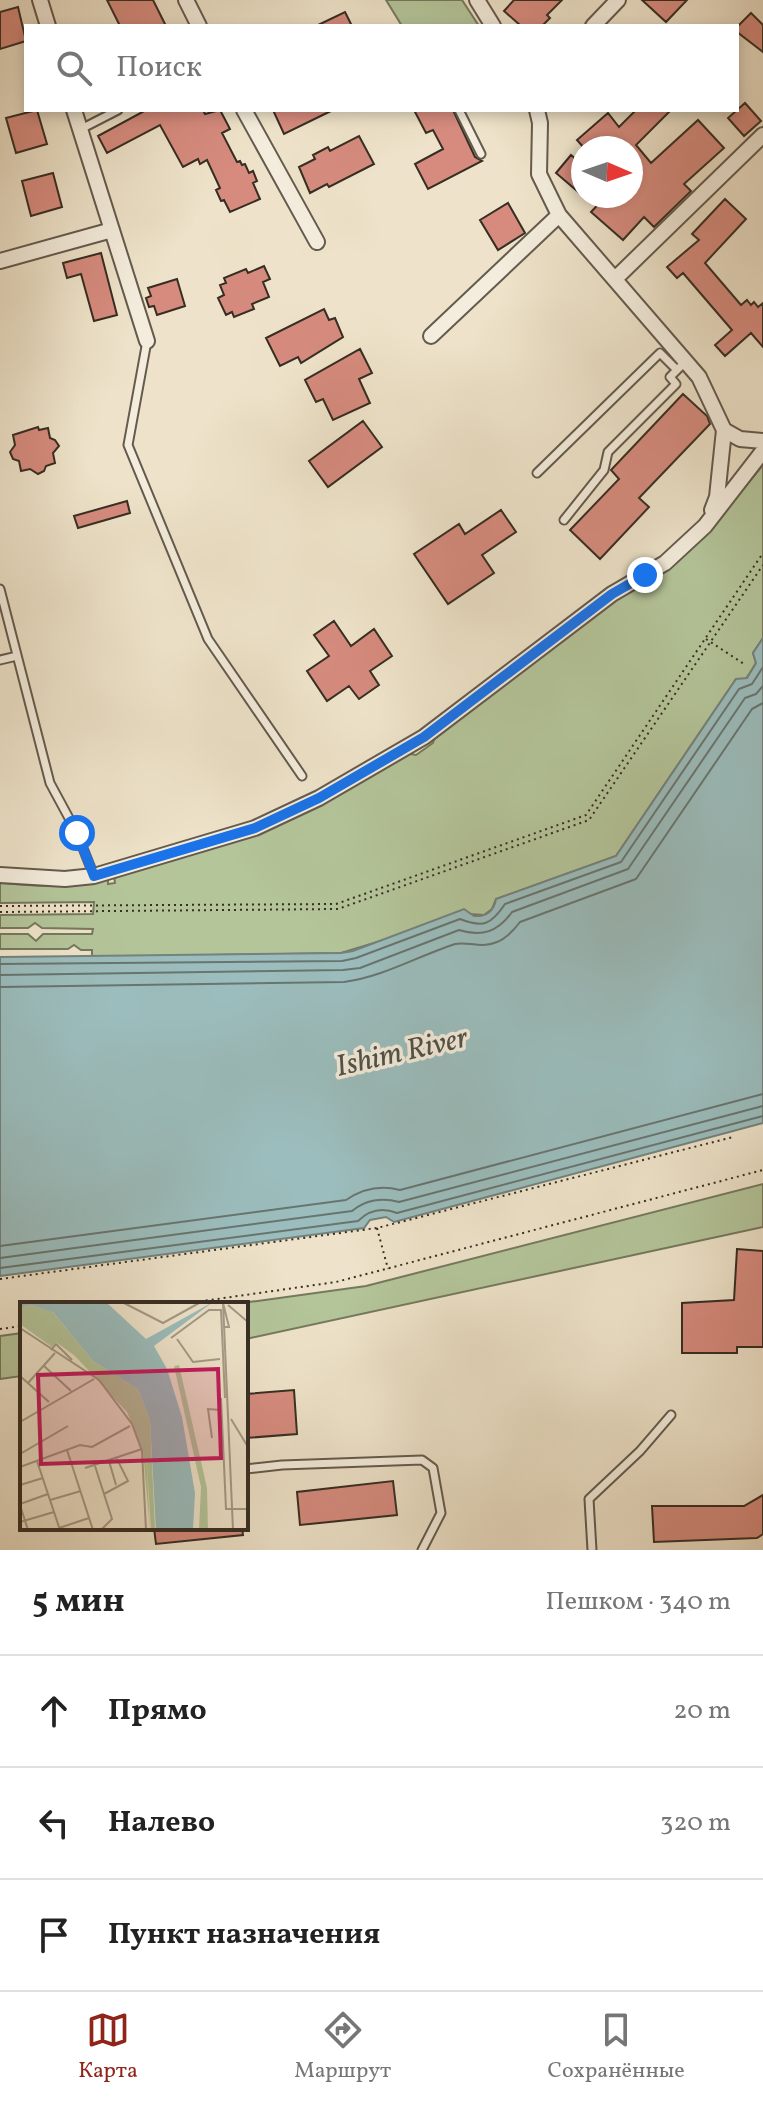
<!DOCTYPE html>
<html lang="ru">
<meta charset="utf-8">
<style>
:root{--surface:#fff;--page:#f6f6f6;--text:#222;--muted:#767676;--line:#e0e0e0;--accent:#8f2418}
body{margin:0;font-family:Vollkorn,serif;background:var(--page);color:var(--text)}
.compass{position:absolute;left:571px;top:136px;width:72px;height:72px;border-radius:50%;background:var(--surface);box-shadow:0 4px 12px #0003;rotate:92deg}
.stop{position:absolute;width:24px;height:24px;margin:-18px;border:6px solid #1a73e8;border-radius:50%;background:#fff}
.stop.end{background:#1a73e8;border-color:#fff;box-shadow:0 2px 8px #0008}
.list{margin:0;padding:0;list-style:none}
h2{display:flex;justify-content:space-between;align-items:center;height:104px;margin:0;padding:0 32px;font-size:34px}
h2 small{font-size:26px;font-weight:400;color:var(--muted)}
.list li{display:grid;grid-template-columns:52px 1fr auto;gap:24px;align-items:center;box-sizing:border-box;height:112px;padding:0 32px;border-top:2px solid var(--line)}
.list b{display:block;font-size:30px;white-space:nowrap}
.list em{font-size:26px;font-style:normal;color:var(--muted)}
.icon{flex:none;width:44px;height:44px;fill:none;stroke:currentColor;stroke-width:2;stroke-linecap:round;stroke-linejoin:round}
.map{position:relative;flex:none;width:763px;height:1550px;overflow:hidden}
.search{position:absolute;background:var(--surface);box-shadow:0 4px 12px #0003;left:24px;right:24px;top:24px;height:88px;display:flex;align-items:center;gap:20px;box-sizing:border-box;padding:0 28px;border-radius:0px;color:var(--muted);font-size:30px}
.sheet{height:440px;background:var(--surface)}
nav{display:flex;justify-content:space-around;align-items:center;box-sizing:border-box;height:112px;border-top:2px solid var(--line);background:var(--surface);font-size:22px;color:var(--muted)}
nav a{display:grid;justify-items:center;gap:4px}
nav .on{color:var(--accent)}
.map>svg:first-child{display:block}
.green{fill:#b4c59a;stroke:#75795e;stroke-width:2}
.water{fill:#9bbdbd;stroke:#73837f;stroke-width:2}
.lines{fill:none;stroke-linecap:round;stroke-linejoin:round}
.shore{stroke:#687570;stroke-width:2}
.building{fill:#d68b7e;stroke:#362d23;stroke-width:2}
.service-casing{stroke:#645a4d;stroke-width:11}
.minor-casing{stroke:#645a4d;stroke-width:18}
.path{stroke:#362d23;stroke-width:2;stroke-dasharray:2 4;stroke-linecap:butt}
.service{stroke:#f4eddd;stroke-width:7}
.minor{stroke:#f4eddd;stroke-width:14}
.route{stroke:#1a73e8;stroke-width:10}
.labels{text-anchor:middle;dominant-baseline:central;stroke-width:7;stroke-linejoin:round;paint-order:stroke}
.water-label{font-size:30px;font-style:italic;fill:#4f514a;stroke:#f4eddd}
.inset-road{fill:none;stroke:#a49a87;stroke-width:2}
.view{fill:#c2185b;fill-opacity:0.15;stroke:#c2185b;stroke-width:4}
.inset-edge{fill:none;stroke:#362d23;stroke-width:4}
</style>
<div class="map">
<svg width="763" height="1550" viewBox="0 0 763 1550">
<rect width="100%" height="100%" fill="#eee3ca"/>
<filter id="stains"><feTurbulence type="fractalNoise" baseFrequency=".0025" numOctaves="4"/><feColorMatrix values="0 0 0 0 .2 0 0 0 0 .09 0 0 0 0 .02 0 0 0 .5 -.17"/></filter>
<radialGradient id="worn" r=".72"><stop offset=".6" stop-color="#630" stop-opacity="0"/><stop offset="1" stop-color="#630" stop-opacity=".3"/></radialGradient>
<path class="green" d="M386 0H462L479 26H402Z
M763 465V638L753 653 756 663 746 679H736L616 856 496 899 492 909 484 915 469 914 341 953 92 957V950H81L74 945 68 949H0V934H28L36 941 43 934H92L93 929 42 928 35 923 28 928H0V915L93 914 94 902 0 903V883C39 886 69 890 108 878V884L115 883 114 876 272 827 405 753 416 755 433 743 436 733 606 606 685 554 704 537Z
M763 1184V1227L246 1339V1304H235L366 1286Z
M22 1333V1376L0 1379V1336Z"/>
<path class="water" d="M763 638V1123L394 1222 386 1217 370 1220 364 1228 0 1276V957L341 953 353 951 464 909 474 916C486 917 494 911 496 899L616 856 736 679 747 678 756 663 753 653Z"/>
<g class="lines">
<path class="shore" d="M0 964 342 961 356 958 460 919C483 928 491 925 505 904L621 862 739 689 752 684 763 667
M0 975 343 970 360 968 459 930C482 937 498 932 512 912L628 869 745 698 756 694 763 686
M0 987 344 982C383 977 418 956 455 944 468 941 481 949 497 942 507 938 514 930 520 922L636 879 752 709 763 703
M0 1246 346 1200C362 1189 381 1185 400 1190L763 1094
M0 1258 352 1211C365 1200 382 1197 399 1202L763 1106
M0 1268 358 1221C369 1210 382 1207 397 1213L763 1116"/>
</g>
<path class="building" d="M107 0H153L166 26H120Z
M514 0H562L547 15 550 18 542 26H521L504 11Z
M642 0H687L666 22Z
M18 7 26 41 0 49V12Z
M345 12 352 26H316Z
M751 13 763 25V52L737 32V27Z
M745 103 761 121 744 136 728 118Z
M37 110 47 144 16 153 6 118Z
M146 110H203L205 114 220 110 230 129 222 133 237 162 240 161 242 165 245 164 249 173 253 171 257 181 253 183 260 199 230 212 224 200 221 201 216 190 220 188 207 160 200 164 198 159 183 167 160 125 107 153 98 136Z
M273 110H333L284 134Z
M414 110H453L475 157 482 161 428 189 415 164 443 149 433 130 426 133Z
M636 110H671L636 145 651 163 698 120 724 148 684 184 691 191 654 227 644 217 623 240 591 212 606 196H631V148H584L577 140 608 113 619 127Z
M359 136 374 164 329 187 327 184 310 193 299 167 315 159 313 155 328 147 330 151Z
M571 155 583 165V196L556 173Z
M53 173 62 207 31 216 22 181Z
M725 199 746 219 705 263 741 305 747 300 751 305 754 302 758 307 763 303V347L751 333 725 356 715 345 732 330 683 273 677 278 667 267 699 240 692 234Z
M508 203 525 233 498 250 480 220Z
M101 253 117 315 94 321 81 274 67 278 63 263Z
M264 266 270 279 263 282 269 297 252 304 254 309 234 317 232 312 226 315 218 298 224 295 220 285 226 283 224 278 246 269 248 273Z
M177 279 185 306 157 315 154 306 149 307 146 298 151 296 148 288Z
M324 309 329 320 335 318 343 337 301 363 298 357 280 366 266 338Z
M360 349 372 373 359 379 370 403 333 420 323 399 316 402 305 380Z
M683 394 707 416 710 424 639 498 649 507 600 559 570 530 619 479 611 470Z
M363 421 382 447 328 487 309 461Z
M38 427 39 430 48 428 50 438 55 440 59 446 53 453 55 463 46 466 44 471 38 474 30 469 21 471 19 461 13 459 10 452 15 445 13 435Z
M127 501 130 513 78 528 74 516Z
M501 510 516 532 482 555 494 573 448 604 414 554 459 524 465 534Z
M334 621 351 646 374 629 392 656 370 671 379 685 359 699 349 686 327 701 307 671 329 656 314 635Z
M737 1249 763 1251V1347H737V1353H682V1303L734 1300Z
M294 1390 297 1434 246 1438V1394Z
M393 1481 397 1515 300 1525 297 1492Z
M763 1495V1534L757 1538 654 1542 652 1506H744Z
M154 1528H242L243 1535 156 1544Z"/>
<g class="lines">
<g class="service-casing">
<path id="service" d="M459 110 481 154
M81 129 118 110
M147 341 128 445 208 639 302 776
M537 473 660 353 677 370
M564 520 604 470 608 452 676 384 670 377 686 361
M0 589 50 783 77 833 94 876
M0 660 17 656
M246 1469 282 1465 422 1460 433 1468 441 1513 422 1550
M592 1550 589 1499 640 1451 671 1415"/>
</g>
<g class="minor-casing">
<path id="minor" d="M40 0 48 26
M186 0 199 26
M477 0 493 26
M593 26 618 0
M74 110 147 341
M244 110 317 242
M537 110 540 123 539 174 559 215 699 377 724 430 717 497 712 510
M0 261 112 230
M615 279 763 135
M431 336 559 215
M724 430 740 439 763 441
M0 875 65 879 94 876 255 828 319 798 424 737 612 594 665 563 705 526 763 451"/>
</g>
<path class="path" d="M706 639 744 664
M0 906 336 904 586 815 763 553
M0 912 338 909 589 820 763 565
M377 1228 388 1269
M0 1279 377 1228 733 1137
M182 1304 336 1282 763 1170
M0 1329 22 1326"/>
<use href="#service" class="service"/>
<use href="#minor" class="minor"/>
</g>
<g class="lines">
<path class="route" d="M77 833 94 876 255 828 319 798 424 737 612 594 645 575"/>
</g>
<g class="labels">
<g class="water-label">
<text transform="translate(402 1053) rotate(-13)">Ishim River</text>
</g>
</g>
<g transform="translate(20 1302)">
<rect width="228" height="228" fill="#eee3ca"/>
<path d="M11 3 32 9 73 59 118 87 130 118 135 228H131L126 148 130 228 123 149 107 110 55 54 36 40 32 45 0 22V6ZM159 63 187 186 188 228H179L181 185 154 64Z" fill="#b4c59a"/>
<path d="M0 0H86L126 37 193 0 134 44 147 67 162 115 175 191 173 228H136L130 118 118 87 73 59 33 10 11 3 0 6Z" fill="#9bbdbd"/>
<path class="inset-road" d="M102 0 143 21 181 0M203 0 213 228M203 1 209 25H204M208 3 228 20M0 26 79 78 112 122 122 149 126 228M151 36 189 8H201L205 96M157 37 173 60 200 57M31 48 36 42 52 58M23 63 51 89M0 74 29 100M8 81 35 51M201 96 206 207H228M211 117 228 145M0 120 74 77M192 136 188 107 201 108M47 148 73 228M0 152 48 124M17 159 40 228M89 159 96 183M75 164 92 217 81 228M0 165 60 143 72 145 110 124M65 166 122 147M0 183 23 176M84 192 108 179 97 157M30 198 61 189M0 202 28 192M0 203 8 228M0 220 34 210M39 226 69 216"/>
<path class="view" d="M198 67 201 156 21 162 18 73Z"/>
<rect width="228" height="228" class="inset-edge"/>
</g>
<rect width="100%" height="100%" filter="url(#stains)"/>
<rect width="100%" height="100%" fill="url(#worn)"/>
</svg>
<svg class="compass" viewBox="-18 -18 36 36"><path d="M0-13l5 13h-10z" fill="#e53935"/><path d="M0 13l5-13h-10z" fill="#767676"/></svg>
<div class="stop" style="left:77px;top:833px"></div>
<div class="stop end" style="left:645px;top:575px"></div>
<div class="search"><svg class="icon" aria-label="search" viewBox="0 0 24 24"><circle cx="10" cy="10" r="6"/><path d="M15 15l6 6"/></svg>Поиск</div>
</div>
<section class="sheet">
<h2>5 мин<small>Пешком · 340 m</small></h2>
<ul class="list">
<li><svg class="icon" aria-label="ahead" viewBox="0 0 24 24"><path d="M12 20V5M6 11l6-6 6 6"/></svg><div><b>Прямо</b></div><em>20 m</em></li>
<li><svg class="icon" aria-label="left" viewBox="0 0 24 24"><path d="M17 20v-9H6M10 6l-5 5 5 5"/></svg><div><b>Налево</b></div><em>320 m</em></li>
<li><svg class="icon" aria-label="arrive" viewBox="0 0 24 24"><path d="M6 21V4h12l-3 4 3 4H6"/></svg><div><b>Пункт назначения</b></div></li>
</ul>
</section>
<nav>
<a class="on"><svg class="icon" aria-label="map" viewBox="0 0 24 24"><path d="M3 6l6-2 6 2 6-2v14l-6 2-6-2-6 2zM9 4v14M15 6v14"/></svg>Карта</a>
<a><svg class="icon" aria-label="directions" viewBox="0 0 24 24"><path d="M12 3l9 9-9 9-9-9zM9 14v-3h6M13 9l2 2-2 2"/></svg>Маршрут</a>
<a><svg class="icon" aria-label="saved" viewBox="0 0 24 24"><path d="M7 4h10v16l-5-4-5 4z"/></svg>Сохранённые</a>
</nav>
